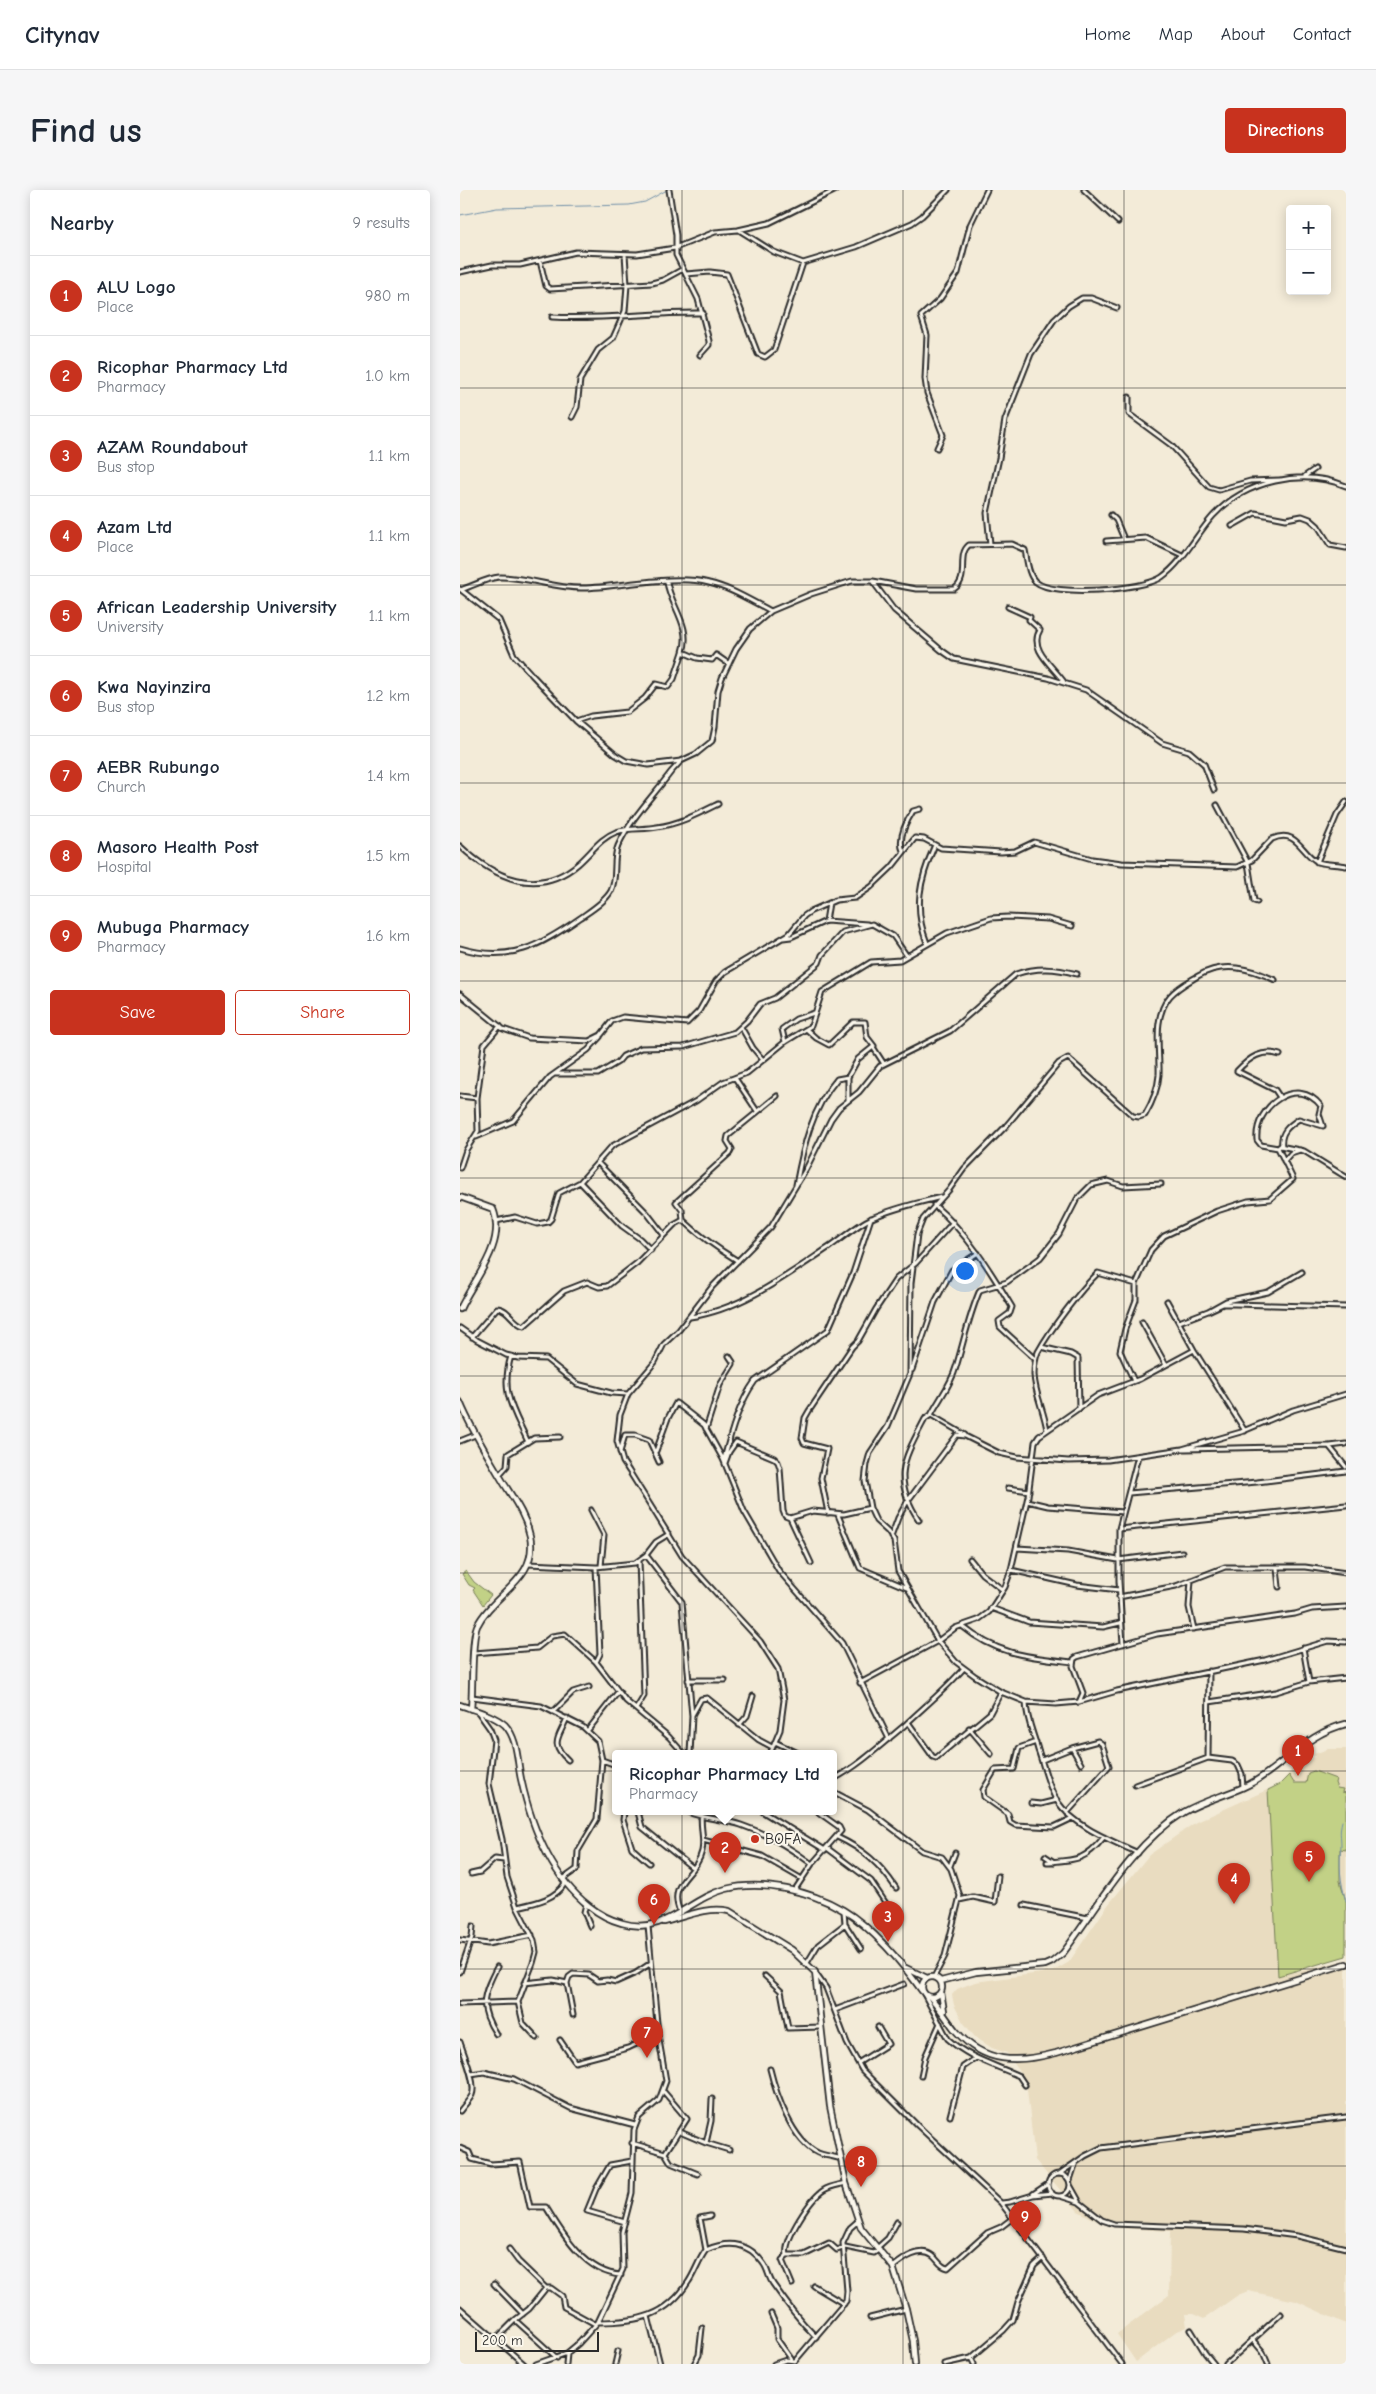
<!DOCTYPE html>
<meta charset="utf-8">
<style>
:root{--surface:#fff;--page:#f6f6f7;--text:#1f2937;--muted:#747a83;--line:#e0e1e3;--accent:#c8321e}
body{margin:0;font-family:"Comic Neue",sans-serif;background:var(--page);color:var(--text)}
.controls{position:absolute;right:15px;top:15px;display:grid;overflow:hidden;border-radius:5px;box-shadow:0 2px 12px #0003}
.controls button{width:45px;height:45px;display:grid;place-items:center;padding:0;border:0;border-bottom:1px solid var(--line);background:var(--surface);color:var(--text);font:25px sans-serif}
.scale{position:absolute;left:15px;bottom:12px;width:124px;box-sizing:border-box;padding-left:5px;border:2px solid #2b2b2b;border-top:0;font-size:14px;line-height:18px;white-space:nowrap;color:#2b2b2b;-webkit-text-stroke:4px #fbf7ec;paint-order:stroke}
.you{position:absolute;left:504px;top:1080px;width:18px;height:18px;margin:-12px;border:4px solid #fff;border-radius:50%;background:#1a73e8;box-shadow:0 0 0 8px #1a73e833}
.badge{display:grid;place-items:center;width:32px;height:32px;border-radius:50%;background:var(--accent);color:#fff;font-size:16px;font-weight:700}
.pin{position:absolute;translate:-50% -41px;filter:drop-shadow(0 1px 2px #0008)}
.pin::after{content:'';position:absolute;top:26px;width:18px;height:15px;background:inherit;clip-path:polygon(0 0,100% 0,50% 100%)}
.popup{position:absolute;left:152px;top:1560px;width:225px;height:65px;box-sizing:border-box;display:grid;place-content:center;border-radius:5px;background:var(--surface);filter:drop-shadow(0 1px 4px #0005);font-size:16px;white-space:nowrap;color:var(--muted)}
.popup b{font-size:19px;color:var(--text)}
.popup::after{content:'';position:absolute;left:50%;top:100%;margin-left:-10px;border:10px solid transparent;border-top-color:var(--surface)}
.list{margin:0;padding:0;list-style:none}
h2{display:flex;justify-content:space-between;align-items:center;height:65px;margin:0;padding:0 20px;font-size:21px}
h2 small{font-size:16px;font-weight:400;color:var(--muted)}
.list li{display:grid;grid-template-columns:32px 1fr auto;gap:15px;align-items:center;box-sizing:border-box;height:80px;padding:0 20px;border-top:1px solid var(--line)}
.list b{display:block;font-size:19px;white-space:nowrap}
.list p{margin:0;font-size:16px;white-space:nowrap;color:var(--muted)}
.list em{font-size:16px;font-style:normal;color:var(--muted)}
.actions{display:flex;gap:10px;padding:15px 20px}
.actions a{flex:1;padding:11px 0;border:1px solid var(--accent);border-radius:5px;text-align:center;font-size:18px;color:var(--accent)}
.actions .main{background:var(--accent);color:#fff}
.map{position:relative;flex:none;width:886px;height:2174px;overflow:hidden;border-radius:5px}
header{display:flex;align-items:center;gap:30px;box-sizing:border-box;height:70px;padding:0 25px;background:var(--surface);border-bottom:1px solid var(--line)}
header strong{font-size:24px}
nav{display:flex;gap:28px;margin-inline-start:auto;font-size:18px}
.intro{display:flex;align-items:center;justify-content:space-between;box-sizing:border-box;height:120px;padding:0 30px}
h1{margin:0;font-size:35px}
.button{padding:12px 22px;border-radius:5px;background:var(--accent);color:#fff;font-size:18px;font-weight:700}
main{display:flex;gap:30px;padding:0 30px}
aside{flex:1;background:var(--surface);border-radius:5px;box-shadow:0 2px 12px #0003}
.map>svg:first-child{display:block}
.built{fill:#e9dcc0}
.green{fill:#c2d186;stroke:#767e58}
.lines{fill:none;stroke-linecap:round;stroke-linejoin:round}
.stream{stroke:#7190a9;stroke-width:1}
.minor-casing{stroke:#2b2b2b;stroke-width:7}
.tertiary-casing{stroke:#2b2b2b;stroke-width:8}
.secondary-casing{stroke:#2b2b2b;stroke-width:8}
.minor{stroke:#fbf7ec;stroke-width:3}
.tertiary{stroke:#fbf7ec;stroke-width:4.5}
.secondary{stroke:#fbf7ec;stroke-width:4.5}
.grid{fill:none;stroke:#2b2b2b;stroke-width:1;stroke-opacity:0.55}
.poi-dot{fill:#c8321e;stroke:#fbf7ec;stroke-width:2}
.labels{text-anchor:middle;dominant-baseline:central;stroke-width:4;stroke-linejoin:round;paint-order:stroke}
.poi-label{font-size:15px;fill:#2b2b2b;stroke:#fbf7ec;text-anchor:start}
</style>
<header>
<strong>Citynav</strong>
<nav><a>Home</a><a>Map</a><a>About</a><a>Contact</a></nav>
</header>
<div class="intro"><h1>Find us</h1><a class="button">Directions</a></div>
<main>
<aside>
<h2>Nearby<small>9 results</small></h2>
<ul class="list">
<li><span class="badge">1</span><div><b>ALU Logo</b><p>Place</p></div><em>980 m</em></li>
<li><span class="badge">2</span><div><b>Ricophar Pharmacy Ltd</b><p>Pharmacy</p></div><em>1.0 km</em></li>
<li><span class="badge">3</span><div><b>AZAM Roundabout</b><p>Bus stop</p></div><em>1.1 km</em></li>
<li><span class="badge">4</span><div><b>Azam Ltd</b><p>Place</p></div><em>1.1 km</em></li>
<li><span class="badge">5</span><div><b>African Leadership University</b><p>University</p></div><em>1.1 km</em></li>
<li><span class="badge">6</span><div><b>Kwa Nayinzira</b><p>Bus stop</p></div><em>1.2 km</em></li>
<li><span class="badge">7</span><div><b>AEBR Rubungo</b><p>Church</p></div><em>1.4 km</em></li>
<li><span class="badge">8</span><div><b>Masoro Health Post</b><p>Hospital</p></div><em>1.5 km</em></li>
<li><span class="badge">9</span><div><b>Mubuga Pharmacy</b><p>Pharmacy</p></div><em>1.6 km</em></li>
</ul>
<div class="actions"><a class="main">Save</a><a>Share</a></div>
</aside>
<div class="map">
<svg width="886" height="2174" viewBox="0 0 886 2174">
<rect width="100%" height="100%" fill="#f3ebd8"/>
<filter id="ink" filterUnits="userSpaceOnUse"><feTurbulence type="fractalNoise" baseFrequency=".02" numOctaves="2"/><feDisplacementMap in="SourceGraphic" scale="10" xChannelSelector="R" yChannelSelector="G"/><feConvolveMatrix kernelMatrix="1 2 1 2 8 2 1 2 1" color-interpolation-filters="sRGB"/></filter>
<g filter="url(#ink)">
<path class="built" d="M868 1559H886V1766L828 1784 886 1770V2134L836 2111 788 2101 778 2105 744 2129 733 2124H725L727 2137 715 2142 676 2172 657 2144 709 2105 710 2041 662 2038 643 2034 618 2021 575 1970 566 1891 547 1863 532 1858 515 1847 503 1832 494 1815 492 1805 497 1799 515 1792 594 1781 609 1772 648 1715 689 1665 736 1632 820 1594 835 1576 855 1567 854 1564Z"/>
<path class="green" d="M6 1381 14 1392 31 1405 23 1415 13 1400 15 1398 9 1395 2 1384Z
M854 1581 876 1589 875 1593 877 1598 883 1599 882 1602 886 1603V1660L880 1659V1691L886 1711V1766L818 1786 808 1600 820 1594 829 1585 834 1593H846L848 1583Z"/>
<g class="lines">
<path class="stream" d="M0 25 37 18 169 15 185 12 207 0
M882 1631C879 1642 881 1646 881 1655 879 1675 880 1691 886 1711"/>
<g class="minor-casing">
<path id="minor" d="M209 0 216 45V65L238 109 249 151V155L240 165
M624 0 658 32
M279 40 314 62 343 73 396 57 452 33 462 26 488 0
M80 71 86 96 90 99 192 93 203 90 223 79
M0 82 32 75H60L116 62 177 64 215 58 255 42 278 40 309 33 376 0
M226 84 250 82 267 84 298 164 305 167 314 160 343 73
M92 127C143 130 193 122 243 123
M669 207V224L711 255 749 297 759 300 790 291 820 290
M112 227 117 217 120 190 138 160 153 148 165 121 167 95 165 64
M477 258 483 245 467 203 465 189 467 145 461 126 480 109 498 83 510 35 527 0
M845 286 855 279
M651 325 656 330 664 349
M772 336 795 323 826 329 842 326 850 329 858 336 870 355 886 358
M646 351 686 348 722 365
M530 354 527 323 539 268 545 230 571 164 594 130 609 116 622 108H631L657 118
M207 392C210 415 232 436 223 462
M413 392 434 420 481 460 494 469 588 488 626 500 702 553 729 561 744 574 754 600
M0 399 39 430 54 465 72 485 116 531 156 565 166 571 188 575 221 571
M3 399C15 395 27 388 39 387 65 386 95 399 123 398 160 397 214 384 249 393 271 398 291 411 311 421
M548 417 570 427 569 430 580 440C568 459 594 477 604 492
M116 531 131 526 167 522 185 508 196 494 208 497 214 489 223 462 237 468 252 470 256 465 269 474
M757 615 788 673 794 711 797 712
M0 656C34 688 78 708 118 674 131 663 140 648 156 642 169 637 184 640 197 637 219 634 238 624 258 614
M443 661C438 649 446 632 453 621L460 619
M857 672 877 625 886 612
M366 731 369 713
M323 748 331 747 366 731 407 734
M467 753C453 718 460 689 474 657
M0 758C50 773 80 756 120 728 130 721 145 712 151 701 158 687 152 670 158 656 170 629 194 605 211 582L221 571 236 564 252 551 255 537 258 501 262 488 276 459 290 439 311 421 351 404 392 391H413L456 399H494C510 389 496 365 509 355L552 354 565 360C567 369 568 386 576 392 593 407 684 400 702 387 723 372 736 345 753 326 785 291 842 278 886 296
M0 804 43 839 69 848 129 851 141 845 152 831 163 827 227 833 239 821 256 791 265 782 329 744 344 726 351 721 376 710 395 708 411 697 432 677 455 648 464 649 481 658 541 662 555 661 574 652 632 669 662 673 777 677 792 670 812 649C838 638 841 664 858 672 866 675 878 674 886 676
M281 837 293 858 303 870
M346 839 356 848 369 855 393 832H405L407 847 414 856 413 857
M325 852 322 839 336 829 354 823
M95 884H138L158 872 163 866 181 858 223 857 275 842 287 831 300 814 315 808 359 773 362 765 383 742 412 734 433 746 447 766
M275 888 297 921
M0 906 17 908 18 941 6 960 0 978
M819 906 815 900 777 881C790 867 802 859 820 865
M17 908 24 855 40 836
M388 910V887L398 869 413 857 424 874
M16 947 53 931 90 887 128 860 140 847
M818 958 801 955 797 950C794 917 837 884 861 916L859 924 863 936 839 929C828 936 820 943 822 956
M824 971 831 963 840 960
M138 973 187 1023 204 1045
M120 992 162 1036 180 1049 191 1060
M336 995C343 957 352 918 377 889L388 887
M474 1015C508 1044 530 1080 552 1117L550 1123 539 1131 540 1137 575 1169
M36 1031 55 1027 77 1034 88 1032 91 1029 99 1003 120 992 152 956 236 911 263 892 287 883 325 852 351 836 362 802 411 772 440 770 487 743 531 728 548 727 588 729 612 736
M278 1071C258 1059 240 1046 223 1030L222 1020 216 1012 270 963 272 959 267 951 268 946 317 906
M842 1082 808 1102 766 1111 748 1121 763 1114H775L886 1117
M707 1111 734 1160
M230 1127C280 1120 326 1086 368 1058 382 1049 396 1035 412 1028 433 1018 458 1013 481 1007
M719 1132 748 1121
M0 1138 17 1150 46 1165 58 1168 86 1169 117 1194 151 1203 168 1204
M12 1147 37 1118C49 1118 53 1134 64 1136L104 1101 127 1092 139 1097 147 1096 177 1073 214 1035 223 1030
M581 1157 611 1164 618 1168 619 1219
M51 1166C40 1203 53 1219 68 1252
M706 1175 734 1160 785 1241
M452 1180 475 1112 492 1080 518 1063
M674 1191 660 1161 665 1139 676 1110V1094
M471 1225C479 1209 491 1195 496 1177 504 1151 509 1125 520 1100L547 1092 580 1068 599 1044 617 1009 631 995 648 991 663 996 701 994
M246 1239 260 1195 273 1174V1172L269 1166
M587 1240C584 1221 575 1204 574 1185 574 1177 575 1169 578 1162 590 1140 620 1100 638 1083L676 1094 691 1060 704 1046 757 1021 788 1011 810 1009 833 989 818 958 820 956 844 961 886 987
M0 1251 15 1245
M870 1256 886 1254
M725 1259 869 1256 886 1277
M196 1261 208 1228 216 1213 244 1235 263 1269 284 1321 319 1381 382 1453 429 1549
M160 1262 165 1245H175L189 1250 199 1272
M264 1269C271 1242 279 1213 295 1191L368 1140 393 1083 411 1028
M265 1273 269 1262 276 1252 314 1268 318 1272 320 1278 323 1321 325 1326 330 1328 353 1321 384 1324 410 1318
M39 1285 47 1276 48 1264 74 1248 100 1247
M548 1298 569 1301
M669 1303 797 1292 886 1281
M567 1311 588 1316 663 1322
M131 1320 144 1345 141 1376
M368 1323 361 1288 367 1259 344 1253 342 1248 345 1228 349 1221 392 1157 398 1151 416 1119 436 1089 456 1073 493 1032
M378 1325 400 1378 447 1398
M330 1328 351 1373
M459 1330C431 1288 444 1269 465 1229L471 1225 505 1245
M659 1339 886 1315
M431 1347 438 1328 447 1312 497 1245 505 1246 539 1263 557 1267 608 1271 648 1270 722 1259 781 1242 833 1220 886 1204
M557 1358 608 1361 658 1370 722 1362
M186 1365 222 1412 232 1526 230 1564
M510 1369 522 1384 543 1400
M68 1374 136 1377 175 1373 186 1365 196 1352 209 1344
M136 1377 140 1464 136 1472
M817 1378 819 1397
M551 1380 617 1395 659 1400
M731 1390 729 1417 734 1439
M659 1407 716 1396 765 1377H845L886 1383
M531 1418 569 1432 643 1437 660 1433
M502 1436C537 1465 569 1467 613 1472
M663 1454 659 1391V1339L678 1266
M843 1458 849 1492
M14 1463 77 1458 92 1446 105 1444 136 1472 166 1511 209 1547 224 1564
M228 1490H265
M400 1493 478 1451 495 1438 518 1430 529 1422 545 1397 551 1380 568 1306 575 1252 579 1246 638 1205 680 1189 706 1175 682 1132
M12 1507 81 1516 123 1537 138 1551 142 1570 137 1629 118 1661 117 1679 103 1689
M566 1512 596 1514 619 1512 657 1501 805 1470 868 1451 886 1452
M619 1512 623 1503 613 1476 614 1469 617 1467 697 1444 835 1424 852 1419 886 1417
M749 1512 816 1502 849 1492 886 1488
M176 1519 184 1506 179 1371
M18 1522 30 1539 34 1550 29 1594 42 1649 47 1687 57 1717 74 1750 76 1762 73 1773 58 1812 63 1833 77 1848
M93 1522 113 1502 129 1497
M232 1525 241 1509 247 1508 299 1550 312 1557
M107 1528C99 1548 89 1553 108 1570
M448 1532 473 1567 476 1568 530 1523 541 1502
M279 1535 287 1526 293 1506
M509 1538 531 1564
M128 1540 158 1502
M315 1552 340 1564
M576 1552 559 1558 554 1579 535 1580 523 1600 524 1607 548 1624 550 1632 555 1635 594 1637 613 1628
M612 1558 621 1574
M310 1564 320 1540 324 1510 318 1479 300 1451 222 1366 169 1281 163 1272 157 1251 160 1225 168 1204 195 1172 204 1154 219 1140 252 1097 311 1037 346 979 371 929 379 918 399 902 420 876 490 841 556 784C577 777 595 778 617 784
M748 1568 749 1481
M142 1570 156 1575
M582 1570 612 1558 638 1551 642 1554 649 1576 607 1623
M374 1589C400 1575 422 1554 445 1535 465 1516 486 1499 504 1478
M675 1595 748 1568 772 1571 778 1575 782 1584 783 1597
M374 1602 408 1620 462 1661 482 1667 491 1679 500 1706 485 1766 474 1787
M571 1613 581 1614 597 1610
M164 1622 163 1630 172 1658 189 1673
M178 1622 182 1637 233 1678
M228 1622C245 1629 264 1629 281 1635 305 1643 332 1659 352 1674L334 1701
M303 1622 365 1660
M377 1647C403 1659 420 1674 436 1698
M243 1650 302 1666 342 1689
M367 1658 411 1691 427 1715
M678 1663C650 1650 615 1637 597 1611 588 1597 584 1576 578 1560 574 1545 566 1528 566 1512L541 1502 515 1486 496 1472 478 1451 438 1381 434 1351 428 1342 416 1331 410 1318 405 1291 407 1274 410 1263 428 1236 450 1184 451 1093 457 1044 463 1029 489 1000 504 979 546 936 599 873 608 868 673 926 679 927 685 925C692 913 698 898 699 885 700 860 692 827 710 806 718 797 728 792 738 786 763 771 790 778 815 790
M585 1666 594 1672
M587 1672C616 1670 625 1671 644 1647
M352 1674 381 1641 379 1637 358 1622
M490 1676 495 1663
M11 1684 20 1682 35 1669 44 1670
M499 1710 513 1707 535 1712 538 1686
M126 1714 124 1722 130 1736
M564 1715 628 1728
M57 1717C75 1713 96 1709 105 1693
M220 1722C207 1691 236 1687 242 1661 245 1648 239 1634 242 1622
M385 1734 401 1759
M0 1750 28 1754 72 1745
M347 1773 358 1755 385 1734 384 1721
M0 1782 12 1747 13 1736
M356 1784 366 1798 387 1853 402 1880 458 1936 541 2013 662 2174
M305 1786 321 1801 328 1838 361 1837
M64 1793 93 1790 107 1793 113 1825
M107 1793 109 1787 113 1784 129 1785 138 1791 147 1790 156 1792 176 1783 191 1773
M464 1804 488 1849C510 1869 533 1874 559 1886L565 1895
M0 1814 58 1812
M375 1820 444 1794
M36 1844C18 1817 23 1804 37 1777
M100 1850 115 1872 168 1858 198 1844
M0 1852C4 1865 17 1894 12 1905 9 1911 4 1915 0 1921
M398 1873 428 1854 418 1837
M310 1879C316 1904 332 1951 358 1963 365 1966 373 1966 381 1969
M11 1884 24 1882 54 1889 110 1918 175 1935
M461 1886 465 1867 480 1833
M204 1902 227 1929 205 1963
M490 1926 503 1877 516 1868
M220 1942 246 1953 269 1960
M172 1953 205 1963 211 1973 238 1984
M246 1953 251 1931 252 1909
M0 1958 9 1962 12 1969 31 1974 60 1972 70 2017H86C102 2043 125 2083 161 2085
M588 1995a11 11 0 1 1 22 0a11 11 0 1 1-22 0Z
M599 1984 625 1966 641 1958 886 1927
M610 1990 616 1972
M386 1993C379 1995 370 1996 364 2000 351 2008 323 2050 327 2065H344L369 2053 377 2060 385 2057 414 2063 420 2059
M610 1995 619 2011
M573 2004 588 1994
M600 2006 619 2012 642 2030 654 2034 784 2039 837 2046 886 2058
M542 2013 550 2012 573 2005 592 2003
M165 2032 127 2021 136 1999 150 1975 172 1971
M418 2057 428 2048 437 2032
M49 2059 58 2071 86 2098
M246 2060 240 2028 250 2026
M327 2065 322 2070 332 2094
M433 2077C443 2069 460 2056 473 2066 478 2070 480 2077 488 2078L527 2043 541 2037 554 2027
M34 2094 63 2124
M354 2096 384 2114
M0 2118 64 2174
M311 2124 317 2138V2149L332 2170
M188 2126 200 2174
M410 2128 446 2119
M138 2132C177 2132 207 2127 229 2091 235 2082 239 2069 246 2060 269 2050 288 2052 303 2073 308 2079 308 2087 313 2094 328 2115 338 2129 356 2147
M731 2140 745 2163 754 2174
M36 2149 55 2130
M792 2149 803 2162 808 2174
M97 2168 55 2130 69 2119 86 2098H91L102 2106 104 2117 135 2134
M511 2168 544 2140 553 2130 558 2112 574 2076 583 2068
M76 2174 107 2163 119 2153 138 2132 163 2079 162 2042 172 2003 174 1940 179 1927 199 1910 206 1891 198 1844 188 1736
M106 2174 107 2164
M155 2174 158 2161
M234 2174 239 2165 242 2138
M314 2174 326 2170 335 2171 386 2111 387 2101 383 2053 390 2038 398 2031
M484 2174 511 2168 514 2174
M766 2174 821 2124"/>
</g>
<g class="tertiary-casing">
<path id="tertiary" d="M204 1732C224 1727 248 1716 269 1721L332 1760 355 1782 370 1916 386 1993 401 2038 433 2077 446 2119 453 2151 455 2174"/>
</g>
<g class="secondary-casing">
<path id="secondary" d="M0 1007 33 1019C47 1054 13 1090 0 1119
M0 1212C12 1241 29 1268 45 1295 55 1311 66 1327 70 1346 79 1389 33 1403 17 1436 11 1450 13 1500 11 1519
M0 1515C14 1520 34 1525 45 1535 58 1549 57 1571 61 1589 71 1635 91 1686 129 1716 139 1724 150 1730 162 1733 206 1746 227 1709 266 1699 303 1690 351 1701 383 1720 412 1737 443 1774 462 1801
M446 1778 467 1788
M462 1797a10 10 0 1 1 20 0a10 10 0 1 1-20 0Z
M481 1791 516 1782 585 1775 592 1772 603 1763C639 1715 671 1655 724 1622 749 1607 780 1603 803 1586 831 1567 852 1542 886 1534
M481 1802 484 1821
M470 1807C480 1818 487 1830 496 1841 524 1874 558 1873 596 1863L886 1774"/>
</g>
<use href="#minor" class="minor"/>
<use href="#tertiary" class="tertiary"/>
<use href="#secondary" class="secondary"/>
</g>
</g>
<path class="grid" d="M222 0V2174M443 0V2174M664 0V2174M0 198H886M0 395H886M0 593H886M0 791H886M0 988H886M0 1186H886M0 1383H886M0 1581H886M0 1779H886M0 1976H886"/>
<circle class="poi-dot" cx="295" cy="1649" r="5"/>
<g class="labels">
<g class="poi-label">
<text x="305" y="1649">BOFA</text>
</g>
</g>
</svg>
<div class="controls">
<button>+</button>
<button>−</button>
</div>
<div class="scale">200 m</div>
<div class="you"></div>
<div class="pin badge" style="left:838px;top:1586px">1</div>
<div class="pin badge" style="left:265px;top:1683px">2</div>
<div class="popup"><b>Ricophar Pharmacy Ltd</b>Pharmacy</div>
<div class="pin badge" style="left:428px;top:1752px">3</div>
<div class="pin badge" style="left:774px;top:1714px">4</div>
<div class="pin badge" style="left:849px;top:1692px">5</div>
<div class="pin badge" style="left:194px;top:1735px">6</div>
<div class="pin badge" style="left:187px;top:1868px">7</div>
<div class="pin badge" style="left:401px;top:1997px">8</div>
<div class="pin badge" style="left:565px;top:2052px">9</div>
</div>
</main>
